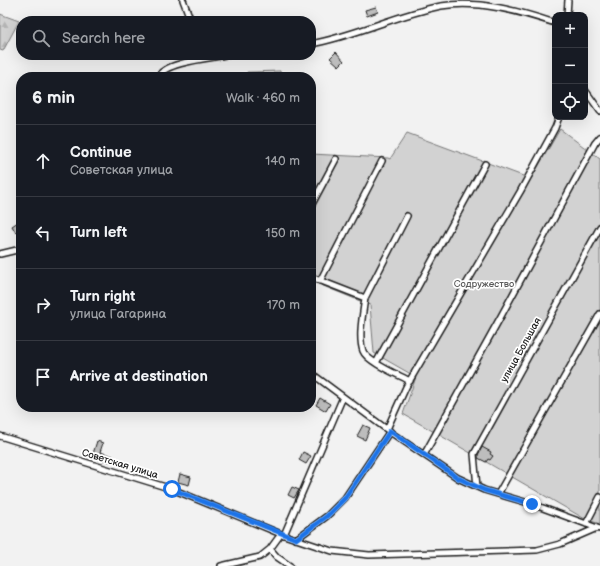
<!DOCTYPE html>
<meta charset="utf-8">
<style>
:root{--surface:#171b24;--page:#242831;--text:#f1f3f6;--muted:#9ea1a6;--line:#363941}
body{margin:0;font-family:"Balsamiq Sans",sans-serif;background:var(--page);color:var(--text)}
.controls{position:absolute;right:12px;top:12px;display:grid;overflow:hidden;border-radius:8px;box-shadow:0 4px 16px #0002}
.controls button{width:36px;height:36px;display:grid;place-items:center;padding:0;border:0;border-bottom:1px solid var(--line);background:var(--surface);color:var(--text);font:20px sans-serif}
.stop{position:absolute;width:12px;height:12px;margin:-9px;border:3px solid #1a73e8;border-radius:50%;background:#fff}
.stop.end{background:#1a73e8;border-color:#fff;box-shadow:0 1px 4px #0008}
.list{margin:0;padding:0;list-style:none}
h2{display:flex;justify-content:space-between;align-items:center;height:52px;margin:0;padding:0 16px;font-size:17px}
h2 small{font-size:13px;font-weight:400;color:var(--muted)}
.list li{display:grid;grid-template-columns:26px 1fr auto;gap:12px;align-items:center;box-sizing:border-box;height:72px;padding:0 16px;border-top:1px solid var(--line)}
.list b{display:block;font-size:15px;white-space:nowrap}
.list p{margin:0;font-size:13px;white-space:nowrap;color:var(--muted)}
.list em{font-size:13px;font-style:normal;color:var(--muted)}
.icon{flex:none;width:22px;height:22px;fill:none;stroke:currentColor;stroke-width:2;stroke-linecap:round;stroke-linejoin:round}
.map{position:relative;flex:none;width:600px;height:566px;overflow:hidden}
.search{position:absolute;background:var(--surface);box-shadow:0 4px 16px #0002;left:16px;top:16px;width:300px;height:44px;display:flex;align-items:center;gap:10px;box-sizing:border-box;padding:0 14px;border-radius:16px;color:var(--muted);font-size:15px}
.panel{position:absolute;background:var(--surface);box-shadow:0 4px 16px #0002;left:16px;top:72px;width:300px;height:340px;border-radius:16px}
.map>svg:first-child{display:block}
.forest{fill:url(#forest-firs);stroke:#777}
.garden{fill:#d2d2d2;stroke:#777}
.building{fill:#bdbdbd;stroke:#1c1c1c}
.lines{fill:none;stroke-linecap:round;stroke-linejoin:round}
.minor-casing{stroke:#1c1c1c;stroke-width:8}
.minor{stroke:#fff;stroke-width:5}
.route{stroke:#1a73e8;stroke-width:5}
.labels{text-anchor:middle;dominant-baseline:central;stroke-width:3.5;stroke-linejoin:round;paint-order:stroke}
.park-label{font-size:10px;fill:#5c5c5c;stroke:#fff}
.street-label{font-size:10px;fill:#1c1c1c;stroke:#fff}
</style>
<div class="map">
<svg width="600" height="566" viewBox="0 0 600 566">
<defs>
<pattern id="forest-firs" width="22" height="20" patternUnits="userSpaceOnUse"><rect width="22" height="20" fill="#d2d2d2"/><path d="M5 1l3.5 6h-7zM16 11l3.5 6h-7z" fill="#b4b4b4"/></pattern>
</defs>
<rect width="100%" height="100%" fill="#f2f2f2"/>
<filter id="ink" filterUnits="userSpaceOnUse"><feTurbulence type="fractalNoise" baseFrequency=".025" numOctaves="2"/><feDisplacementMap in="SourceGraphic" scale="8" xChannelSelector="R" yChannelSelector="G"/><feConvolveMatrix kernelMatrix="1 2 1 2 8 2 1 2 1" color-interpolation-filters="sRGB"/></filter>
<g filter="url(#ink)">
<path class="forest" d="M0 14 19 21 3 51 0 50Z
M280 71 281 77H247V72Z"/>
<path class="garden" d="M560 129 600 159V524L585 519 403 414 416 377 374 353 370 305 311 281V154L388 158 390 159 407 133 531 179Z"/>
<path class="building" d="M376 7 378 12 367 16 365 10Z
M336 52 344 61 339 66 330 58Z
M21 220V229L16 233 12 226Z
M320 398 330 404 326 411 316 405Z
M363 425 370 428 365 440 357 436Z
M97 441 103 443 100 452 113 456 111 462 92 457Z
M482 447 491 452 490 454 493 456 490 460 488 459 486 462 478 458V455Z
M303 452 311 456 306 464 299 460Z
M180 474 191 477 189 485 178 482Z
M292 487 299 490 294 498 288 495Z"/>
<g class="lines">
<g class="minor-casing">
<path id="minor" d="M183 0 191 21
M567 15 568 0
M311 44C355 36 396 15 441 6 479 0 519 11 555 23
M158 77C164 62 212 58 226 55
M585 90 600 111
M311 206 336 159
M0 254 21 249
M311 277 365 298C363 313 358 337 363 351 367 362 399 375 410 381
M320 281 382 161
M365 298 407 216
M376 363 485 164
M311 373 393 434 458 478 484 490 532 504 600 529
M387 429 406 387 520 192 555 128 559 117
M0 436 172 489 281 534 270 549 260 557 221 566
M424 455 500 318 595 143 600 137
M477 487 474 454 600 227
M498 494 600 314
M586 524 600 497
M281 534 332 551 369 555 537 550 560 544 597 528
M284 535 343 397
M296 539 327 516 345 498 390 431
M270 549 277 557 290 566"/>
</g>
<use href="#minor" class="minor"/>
</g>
</g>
<g class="lines" filter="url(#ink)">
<path class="route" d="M172 489 296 539 327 516 345 498 390 431 458 478 484 490 532 504"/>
</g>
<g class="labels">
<g class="park-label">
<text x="484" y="284">Содружество</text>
</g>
<g class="street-label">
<text transform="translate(521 350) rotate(-61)">улица Большая</text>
<text transform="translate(120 464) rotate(17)">Советская улица</text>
</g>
</g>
</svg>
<div class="controls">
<button>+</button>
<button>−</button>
<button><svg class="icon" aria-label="locate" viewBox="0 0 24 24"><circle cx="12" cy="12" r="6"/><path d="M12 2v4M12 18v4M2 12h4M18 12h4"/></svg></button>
</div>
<div class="stop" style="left:172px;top:489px"></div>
<div class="stop end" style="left:532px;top:504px"></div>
<div class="search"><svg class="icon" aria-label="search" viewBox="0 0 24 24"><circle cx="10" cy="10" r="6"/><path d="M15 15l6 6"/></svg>Search here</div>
<section class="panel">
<h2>6 min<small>Walk · 460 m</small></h2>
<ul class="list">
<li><svg class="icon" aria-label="ahead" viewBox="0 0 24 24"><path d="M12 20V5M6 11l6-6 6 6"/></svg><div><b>Continue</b><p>Советская улица</p></div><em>140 m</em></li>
<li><svg class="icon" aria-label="left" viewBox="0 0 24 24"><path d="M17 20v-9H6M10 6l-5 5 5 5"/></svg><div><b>Turn left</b></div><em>150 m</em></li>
<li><svg class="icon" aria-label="right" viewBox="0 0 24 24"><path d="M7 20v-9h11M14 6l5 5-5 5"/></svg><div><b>Turn right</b><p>улица Гагарина</p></div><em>170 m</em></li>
<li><svg class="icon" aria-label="arrive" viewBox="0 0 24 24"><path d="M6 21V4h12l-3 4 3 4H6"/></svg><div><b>Arrive at destination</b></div></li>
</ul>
</section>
</div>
